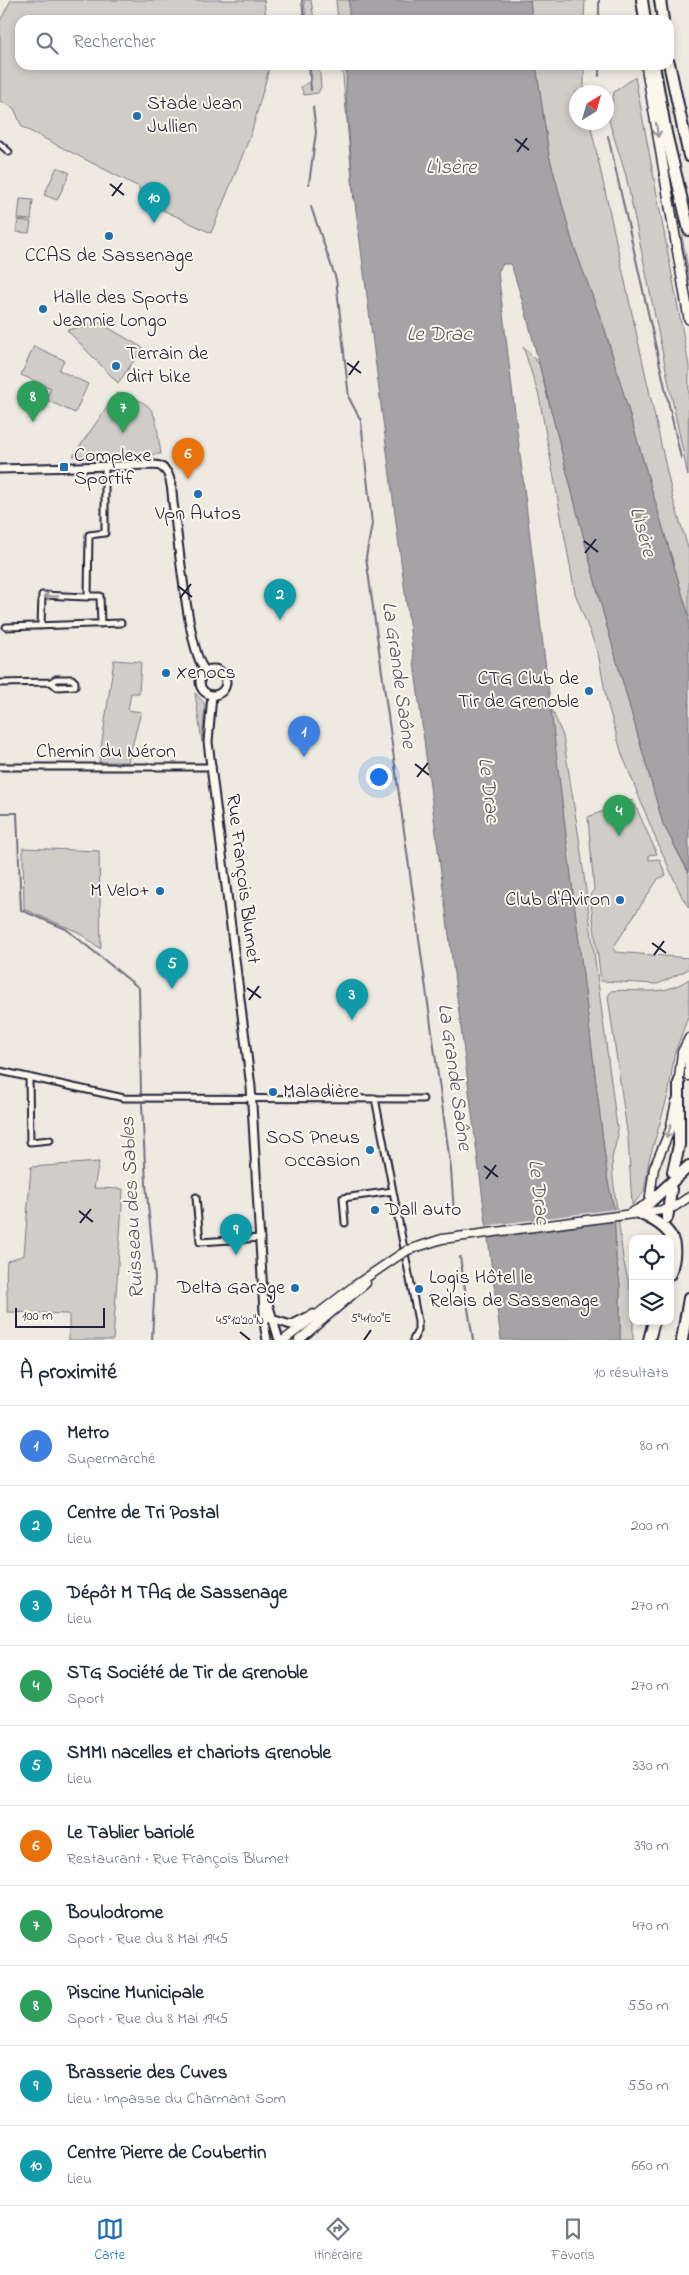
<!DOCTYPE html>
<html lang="fr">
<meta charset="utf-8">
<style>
:root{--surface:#fff;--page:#f2f2f3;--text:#1f2937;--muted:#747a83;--line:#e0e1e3;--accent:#1f6fb2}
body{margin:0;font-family:"Indie Flower",sans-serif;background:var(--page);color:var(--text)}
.controls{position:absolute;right:15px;bottom:15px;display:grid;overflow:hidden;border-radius:10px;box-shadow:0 2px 8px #0003}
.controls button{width:45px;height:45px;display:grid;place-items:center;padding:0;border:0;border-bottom:1px solid var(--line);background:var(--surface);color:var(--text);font:25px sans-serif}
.compass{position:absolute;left:569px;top:85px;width:45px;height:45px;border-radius:50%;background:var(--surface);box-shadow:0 2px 8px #0003;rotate:37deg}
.scale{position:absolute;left:15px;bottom:12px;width:90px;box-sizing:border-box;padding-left:5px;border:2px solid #22223b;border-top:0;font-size:14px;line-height:18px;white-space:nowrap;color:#22223b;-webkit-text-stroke:4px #fbf7ec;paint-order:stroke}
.you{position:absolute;left:378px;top:776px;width:18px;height:18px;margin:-12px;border:4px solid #fff;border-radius:50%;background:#1a73e8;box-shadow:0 0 0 8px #1a73e833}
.badge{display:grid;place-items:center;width:32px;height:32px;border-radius:50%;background:var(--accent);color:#fff;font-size:16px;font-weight:700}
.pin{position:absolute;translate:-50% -41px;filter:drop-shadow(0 1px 2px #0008)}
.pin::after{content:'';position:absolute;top:26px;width:18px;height:15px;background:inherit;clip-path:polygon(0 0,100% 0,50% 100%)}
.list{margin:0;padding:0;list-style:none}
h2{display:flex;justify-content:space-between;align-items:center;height:65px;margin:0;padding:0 20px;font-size:21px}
h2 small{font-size:16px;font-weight:400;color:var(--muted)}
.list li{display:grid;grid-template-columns:32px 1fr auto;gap:15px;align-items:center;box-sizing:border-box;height:80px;padding:0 20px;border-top:1px solid var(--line)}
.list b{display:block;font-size:19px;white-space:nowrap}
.list p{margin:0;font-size:16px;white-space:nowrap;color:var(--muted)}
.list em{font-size:16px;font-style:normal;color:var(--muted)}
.icon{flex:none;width:28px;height:28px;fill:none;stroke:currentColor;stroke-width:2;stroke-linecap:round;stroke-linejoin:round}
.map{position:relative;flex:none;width:689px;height:1340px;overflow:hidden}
.search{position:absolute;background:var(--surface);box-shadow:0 2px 8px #0003;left:15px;right:15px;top:15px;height:55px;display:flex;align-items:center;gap:12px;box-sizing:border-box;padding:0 18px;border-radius:15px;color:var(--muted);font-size:19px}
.sheet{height:865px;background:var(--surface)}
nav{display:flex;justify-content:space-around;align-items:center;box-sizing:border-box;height:70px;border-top:1px solid var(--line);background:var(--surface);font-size:14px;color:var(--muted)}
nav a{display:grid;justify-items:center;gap:2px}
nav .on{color:var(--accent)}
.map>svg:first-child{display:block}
.green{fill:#d0cdc9;stroke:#797882}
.water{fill:#a6a3a7;stroke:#716f7c}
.pier{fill:#eeeae2}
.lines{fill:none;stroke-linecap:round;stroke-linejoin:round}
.stream{stroke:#716f7c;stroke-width:2}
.minor-casing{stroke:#22223b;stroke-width:9}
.tertiary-casing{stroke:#22223b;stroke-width:11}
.secondary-casing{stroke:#22223b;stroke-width:11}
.trunk-casing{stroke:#22223b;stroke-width:12}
.motorway-casing{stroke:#22223b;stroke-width:14}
.minor{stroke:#fbf7ec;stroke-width:5}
.tertiary{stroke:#fbf7ec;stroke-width:7}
.secondary{stroke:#fbf7ec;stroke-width:8}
.trunk{stroke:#fbf7ec;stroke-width:9}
.motorway{stroke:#fbf7ec;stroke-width:10}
.secondary-bridge-casing{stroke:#22223b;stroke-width:11;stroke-linecap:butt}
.secondary-bridge{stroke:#fbf7ec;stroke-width:8}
.oneway{stroke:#99979c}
.ticks{fill:none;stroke:#22223b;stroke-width:2}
.poi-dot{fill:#1f6fb2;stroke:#fbf7ec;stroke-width:2}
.labels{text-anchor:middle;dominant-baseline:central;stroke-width:4;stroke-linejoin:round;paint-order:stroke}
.poi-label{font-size:20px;fill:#22223b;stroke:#fbf7ec;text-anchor:start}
.street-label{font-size:20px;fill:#22223b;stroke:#fbf7ec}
.water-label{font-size:21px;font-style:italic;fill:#575666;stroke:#fbf7ec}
.ticks-label{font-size:12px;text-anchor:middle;fill:#22223b;stroke:#fbf7ec;stroke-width:4;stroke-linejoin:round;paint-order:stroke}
</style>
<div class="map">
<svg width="689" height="1340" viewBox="0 0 689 1340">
<rect width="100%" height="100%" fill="#eeeae2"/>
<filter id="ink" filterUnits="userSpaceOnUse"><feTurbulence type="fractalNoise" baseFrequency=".02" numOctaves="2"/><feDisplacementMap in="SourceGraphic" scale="10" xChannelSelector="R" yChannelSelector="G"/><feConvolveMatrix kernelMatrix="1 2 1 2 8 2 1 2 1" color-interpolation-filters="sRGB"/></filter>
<g filter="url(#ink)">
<path class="green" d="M11 0H264L266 20H20V65H270L251 134 211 233 140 199 139 187 22 127 14 108 0 101V21Z
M304 0H311L314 20H306Z
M336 0H356V20H338Z
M530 0H585L584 20H532Z
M310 65H319L321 87 318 93 304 95 301 87 312 80Z
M342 65H356L354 201Z
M536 65H584V92H576V122L590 123 673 499 689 551V617L605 330 572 241 549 155Z
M635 77 689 366 688 476 626 176 609 121 614 92Z
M57 167 70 173 57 200 44 195Z
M20 199 33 200 31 220 18 219Z
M675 207 684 235 682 237 689 274V295Z
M18 220 31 222 29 233 16 232Z
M100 323 143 348 118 383 67 330Z
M34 346 64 360 59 370 88 384 75 413 46 400 51 388 21 375Z
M523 346 539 364 604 616 663 824 689 874V908L682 897 655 837 622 754 607 702 598 653 575 593 539 396Z
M117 393C161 404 154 414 161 454L73 456Z
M114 660 141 662 139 693H131L128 710 141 712 128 762H99Z
M195 693 205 704 202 742Z
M550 705 563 736 579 838 618 1135 612 1158 613 1178 623 1258 633 1302V1340H620V1284L616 1257 614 1209 608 1182Z
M633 800 657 854 649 855V860L659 859 666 875 658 879 613 948 615 952 689 958V969L658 984 601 981 590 895 594 890 588 817Z
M23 848 99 851 101 949 78 932 24 909Z
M689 979V1014L674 1055 669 1092 649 1160 644 1192 632 1205 628 1138 608 997 611 991C641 988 661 998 689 979Z
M99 1162 94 1188 123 1189 113 1340H69V1314L7 1312C8 1294 5 1279 7 1261L24 1255 31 1167Z"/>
<path class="water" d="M349 0H530L532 20H349Z
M347 65H536L549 155 572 241 605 330 689 617V872L663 824 604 616 526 313 511 264H503L498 272 608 1182 614 1209 616 1257 620 1284V1340H501L353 187 346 93Z"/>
<path class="pier" d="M617 1209 618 1220 485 1237 484 1226Z"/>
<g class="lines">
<path class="stream" d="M302 0 304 20
M599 20V0
M309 65 311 90
M599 76V65
M608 136 681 458
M309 184 316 132 313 107
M311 207 336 279 349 398 361 421 372 524 366 557 451 1169 454 1213
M0 813H17L21 910 66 929 139 988 141 1093
M142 1104 146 1184 155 1277 152 1340
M460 1257 473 1340"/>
<g class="minor-casing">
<path id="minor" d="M0 144 9 152
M101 624 100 596H88L89 535 105 533V466
M41 626 42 595 87 597 88 596
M6 627 121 623
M0 683 51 682 56 679H72L75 682V686L57 687 51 682
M0 767H212
M0 1071 124 1098 423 1099
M29 1077 30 1142 50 1140
M375 1098 418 1321V1330L413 1340
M196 1197 200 1242 261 1238
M345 1223 343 1198 393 1191"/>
</g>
<g class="tertiary-casing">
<path id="tertiary" d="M0 469 151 465C157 465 161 465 165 470 172 477 172 493 173 503 178 532 188 657 206 671
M200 682a13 13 0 1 1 26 0a13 13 0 1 1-26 0Z
M212 695 208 742 251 1087 265 1329 267 1340
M267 1300 279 1340
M265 1317 291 1325 313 1314"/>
</g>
<g class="secondary-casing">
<path id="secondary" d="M689 1045V1076
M678 1088 682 1052 689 1038
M629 1214 649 1203 654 1168 670 1130 676 1102
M408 1250 442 1239 663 1210 674 1207 689 1197
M284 1340 354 1286 398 1256
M299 1340 366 1283"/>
</g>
<g class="trunk-casing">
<path id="trunk" d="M646 65 689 319"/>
</g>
<g class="motorway-casing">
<path id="motorway" d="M642 0 645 20
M660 0 663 20
M669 63 689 156
M654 65 666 133 689 230
M673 1172 679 1145V1083
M649 1203 689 1166
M669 1205 671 1189
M641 1214C672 1228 681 1241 670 1274
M667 1218 668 1213
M649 1340 654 1321
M682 1340 689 1298"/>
</g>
<use href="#minor" class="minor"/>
<use href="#tertiary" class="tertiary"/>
<use href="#secondary" class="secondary"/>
<use href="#trunk" class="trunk"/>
<use href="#motorway" class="motorway"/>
<g class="secondary-bridge-casing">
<path id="secondary-bridge" d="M398 1256 408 1250"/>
</g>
<use href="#secondary-bridge" class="secondary-bridge"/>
</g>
<defs><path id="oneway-shaft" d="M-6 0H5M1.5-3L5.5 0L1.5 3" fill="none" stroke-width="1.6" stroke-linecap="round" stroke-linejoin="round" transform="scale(1.25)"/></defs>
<g class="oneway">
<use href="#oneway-shaft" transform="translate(657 130) rotate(81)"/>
<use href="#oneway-shaft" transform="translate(51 596) rotate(-179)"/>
<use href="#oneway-shaft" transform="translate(669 1131) rotate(108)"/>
</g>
</g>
<path class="ticks" d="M515 139 529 150M517 152 527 138M110 184 124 195M112 196 122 183M347 363 361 373M349 375 359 361M584 541 598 552M585 553 596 539M178 586 192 597M180 598 191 584M415 764 429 775M417 777 428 763M652 943 666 953M654 955 664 941M247 988 261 998M249 1000 259 986M484 1166 498 1177M486 1179 496 1165M79 1211 93 1222M80 1223 91 1209M240 1332 250 1340M364 1340 371 1330"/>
<g class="poi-dot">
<circle cx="137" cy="116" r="5"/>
<circle cx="109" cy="236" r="5"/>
<circle cx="43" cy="309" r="5"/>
<circle cx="116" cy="366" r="5"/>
<rect x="59" y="462" width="10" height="10" rx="2.5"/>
<circle cx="198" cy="494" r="5"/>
<circle cx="166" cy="673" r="5"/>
<circle cx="589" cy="691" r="5"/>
<circle cx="160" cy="891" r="5"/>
<circle cx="620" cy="900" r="5"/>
<circle cx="273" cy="1092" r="5"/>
<circle cx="370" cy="1150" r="5"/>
<circle cx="375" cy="1210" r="5"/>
<circle cx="295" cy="1288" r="5"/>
<circle cx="419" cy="1289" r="5"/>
</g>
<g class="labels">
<g class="poi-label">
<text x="147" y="104">Stade Jean<tspan x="147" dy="23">Jullien</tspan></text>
<text x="109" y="256" text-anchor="middle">CCAS de Sassenage</text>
<text x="53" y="298">Halle des Sports<tspan x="53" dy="23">Jeannie Longo</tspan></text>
<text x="126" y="354">Terrain de<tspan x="126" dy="23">dirt bike</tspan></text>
<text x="74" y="456">Complexe<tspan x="74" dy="23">Sportif</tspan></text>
<text x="198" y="514" text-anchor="middle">Vpn Autos</text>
<text x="176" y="673">Xenocs</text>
<text x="579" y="679" text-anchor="end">CTG Club de<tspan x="579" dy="23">Tir de Grenoble</tspan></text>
<text x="150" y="891" text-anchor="end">M Velo+</text>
<text x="610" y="900" text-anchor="end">Club d'Aviron</text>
<text x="283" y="1092">Maladière</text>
<text x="360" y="1138" text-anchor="end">SOS Pneus<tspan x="360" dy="23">Occasion</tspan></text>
<text x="385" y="1210">Dall auto</text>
<text x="429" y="1278">Logis Hôtel le<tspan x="429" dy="23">Relais de Sassenage</tspan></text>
<text x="285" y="1288" text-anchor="end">Delta Garage</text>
</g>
<g class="street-label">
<text x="106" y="752">Chemin du Néron</text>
<text transform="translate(242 879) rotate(83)">Rue François Blumet</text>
</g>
<g class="water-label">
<text x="451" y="168">L'Isère</text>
<text x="439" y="335">Le Drac</text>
<text transform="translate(642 532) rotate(74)">L'Isère</text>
<text transform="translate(398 675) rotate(82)">La Grande Saône</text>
<text transform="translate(488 790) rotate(83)">Le Drac</text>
<text transform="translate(454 1077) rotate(82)">La Grande Saône</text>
<text transform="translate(538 1192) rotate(83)">Le Drac</text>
<text transform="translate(133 1208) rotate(-93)">Ruisseau des Sables</text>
</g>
</g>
<g class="ticks-label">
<text x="371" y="1322">5°41'00"E</text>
<text x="240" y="1324">45°12'20"N</text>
</g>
</svg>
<div class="controls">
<button><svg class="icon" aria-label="locate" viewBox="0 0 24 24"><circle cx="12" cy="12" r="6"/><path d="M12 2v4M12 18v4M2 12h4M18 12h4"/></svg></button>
<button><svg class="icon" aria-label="layers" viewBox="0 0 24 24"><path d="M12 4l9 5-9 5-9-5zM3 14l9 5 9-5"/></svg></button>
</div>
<svg class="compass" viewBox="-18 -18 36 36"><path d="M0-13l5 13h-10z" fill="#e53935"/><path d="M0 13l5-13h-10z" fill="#747a83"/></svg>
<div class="scale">100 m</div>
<div class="you"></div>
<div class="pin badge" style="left:304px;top:757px;background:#3f7fe0">1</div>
<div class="pin badge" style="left:280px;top:620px;background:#0f9aa8">2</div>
<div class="pin badge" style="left:352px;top:1020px;background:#0f9aa8">3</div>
<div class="pin badge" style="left:619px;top:836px;background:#2e9e5b">4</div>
<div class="pin badge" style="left:172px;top:989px;background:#0f9aa8">5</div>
<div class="pin badge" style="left:188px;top:479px;background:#e8710a">6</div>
<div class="pin badge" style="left:123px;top:433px;background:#2e9e5b">7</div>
<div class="pin badge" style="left:33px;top:422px;background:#2e9e5b">8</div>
<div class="pin badge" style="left:236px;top:1255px;background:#0f9aa8">9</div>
<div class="pin badge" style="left:154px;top:223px;background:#0f9aa8">10</div>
<div class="search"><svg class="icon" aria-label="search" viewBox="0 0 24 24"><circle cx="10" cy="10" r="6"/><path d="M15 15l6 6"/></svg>Rechercher</div>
</div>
<section class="sheet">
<h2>À proximité<small>10 résultats</small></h2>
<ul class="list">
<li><span class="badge" style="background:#3f7fe0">1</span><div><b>Metro</b><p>Supermarché</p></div><em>80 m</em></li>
<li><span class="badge" style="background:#0f9aa8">2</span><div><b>Centre de Tri Postal</b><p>Lieu</p></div><em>200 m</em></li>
<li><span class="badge" style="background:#0f9aa8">3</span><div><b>Dépôt M TAG de Sassenage</b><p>Lieu</p></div><em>270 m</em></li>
<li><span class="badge" style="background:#2e9e5b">4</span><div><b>STG Société de Tir de Grenoble</b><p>Sport</p></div><em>270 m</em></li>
<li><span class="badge" style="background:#0f9aa8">5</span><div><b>SMMI nacelles et chariots Grenoble</b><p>Lieu</p></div><em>330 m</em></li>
<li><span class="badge" style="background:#e8710a">6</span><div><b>Le Tablier bariolé</b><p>Restaurant · Rue François Blumet</p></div><em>390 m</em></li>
<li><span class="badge" style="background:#2e9e5b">7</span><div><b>Boulodrome</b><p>Sport · Rue du 8 Mai 1945</p></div><em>470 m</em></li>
<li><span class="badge" style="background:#2e9e5b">8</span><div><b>Piscine Municipale</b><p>Sport · Rue du 8 Mai 1945</p></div><em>550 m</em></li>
<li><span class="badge" style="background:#0f9aa8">9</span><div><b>Brasserie des Cuves</b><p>Lieu · Impasse du Charmant Som</p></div><em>550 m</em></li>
<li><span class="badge" style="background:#0f9aa8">10</span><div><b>Centre Pierre de Coubertin</b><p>Lieu</p></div><em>660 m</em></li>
</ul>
</section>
<nav>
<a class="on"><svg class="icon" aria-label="map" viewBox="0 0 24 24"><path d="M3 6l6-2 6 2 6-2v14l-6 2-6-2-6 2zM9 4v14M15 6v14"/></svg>Carte</a>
<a><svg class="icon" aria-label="directions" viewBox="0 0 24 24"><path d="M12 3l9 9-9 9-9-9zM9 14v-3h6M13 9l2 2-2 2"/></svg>Itinéraire</a>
<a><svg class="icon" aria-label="saved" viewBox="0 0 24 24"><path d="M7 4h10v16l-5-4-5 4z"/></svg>Favoris</a>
</nav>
